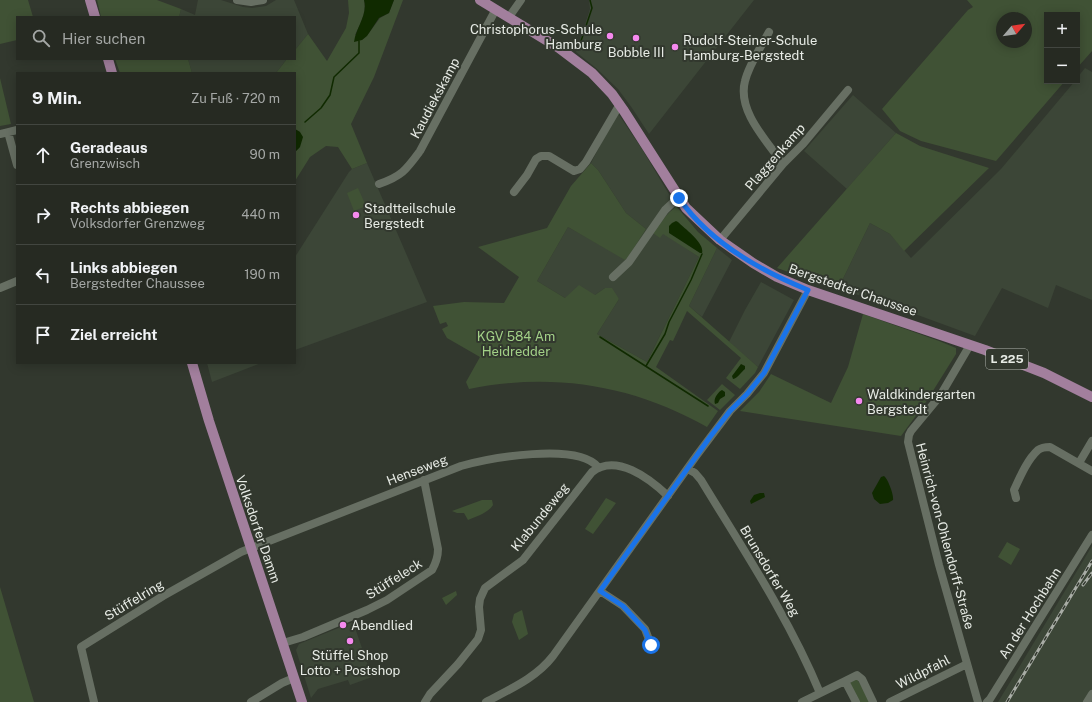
<!DOCTYPE html>
<html lang="de">
<meta charset="utf-8">
<style>
:root{--surface:#262a22;--page:#2e322a;--text:#f1f3f6;--muted:#a4a7a5;--line:#424640}
body{margin:0;font-family:"Public Sans",sans-serif;background:var(--page);color:var(--text)}
.controls{position:absolute;right:12px;top:12px;display:grid;overflow:hidden;border-radius:0px;box-shadow:0 2px 10px #0003}
.controls button{width:36px;height:36px;display:grid;place-items:center;padding:0;border:0;border-bottom:1px solid var(--line);background:var(--surface);color:var(--text);font:20px sans-serif}
.compass{position:absolute;left:996px;top:12px;width:36px;height:36px;border-radius:50%;background:var(--surface);box-shadow:0 2px 10px #0003;rotate:61deg}
.stop{position:absolute;width:12px;height:12px;margin:-9px;border:3px solid #1a73e8;border-radius:50%;background:#fff}
.stop.end{background:#1a73e8;border-color:#fff;box-shadow:0 1px 4px #0008}
.list{margin:0;padding:0;list-style:none}
h2{display:flex;justify-content:space-between;align-items:center;height:52px;margin:0;padding:0 16px;font-size:17px}
h2 small{font-size:13px;font-weight:400;color:var(--muted)}
.list li{display:grid;grid-template-columns:26px 1fr auto;gap:12px;align-items:center;box-sizing:border-box;height:60px;padding:0 16px;border-top:1px solid var(--line)}
.list b{display:block;font-size:15px;white-space:nowrap}
.list p{margin:0;font-size:13px;white-space:nowrap;color:var(--muted)}
.list em{font-size:13px;font-style:normal;color:var(--muted)}
.icon{flex:none;width:22px;height:22px;fill:none;stroke:currentColor;stroke-width:2;stroke-linecap:round;stroke-linejoin:round}
.map{position:relative;flex:none;width:1092px;height:702px;overflow:hidden}
.search{position:absolute;background:var(--surface);box-shadow:0 2px 10px #0003;left:16px;top:16px;width:280px;height:44px;display:flex;align-items:center;gap:10px;box-sizing:border-box;padding:0 14px;border-radius:0px;color:var(--muted);font-size:15px}
.panel{position:absolute;background:var(--surface);box-shadow:0 2px 10px #0003;left:16px;top:72px;width:280px;height:292px;border-radius:0px}
.map>svg:first-child{display:block}
.built{fill:#3c4637}
.green{fill:#405235;fill-rule:evenodd}
.water{fill:#102a00}
.lines{fill:none;stroke-linecap:round;stroke-linejoin:round}
.stream{stroke:#102a00;stroke-width:1.5}
.minor{stroke:#676f63;stroke-width:8}
.major{stroke:#a27f9d;stroke-width:10}
.rail-casing{stroke:#a9ada6;stroke-width:3}
.rail{stroke:#32382e;stroke-width:1.5;stroke-dasharray:4.5;stroke-linecap:butt}
.route{stroke:#1a73e8;stroke-width:5}
.poi-dot{fill:#f589ee;stroke:#32382e;stroke-width:1.5}
.labels{text-anchor:middle;dominant-baseline:central;stroke-width:4;stroke-linejoin:round;paint-order:stroke}
.shield{fill:#32382e;stroke:#b1b5ae;stroke-width:1}
.shield-label{font-size:12px;font-weight:bold;fill:#e7ebe5}
.poi-label{font-size:13px;fill:#e7ebe5;stroke:#32382e;text-anchor:start}
.street-label{font-size:13px;fill:#e7ebe5;stroke:#32382e}
.park-label{font-size:13px;fill:#a2d087;stroke:#32382e}
</style>
<div class="map">
<svg width="1092" height="702" viewBox="0 0 1092 702">
<rect width="100%" height="100%" fill="#32382e"/>
<path class="built" d="M198 0H221L243 7 252 8 266 6 276 0H294L308 34 295 50V17H179L181 9 195 15Z
M589 0H754L649 134 632 108 618 89 596 68 576 52 590 9Z
M188 59H287L276 73H192Z
M1085 68 1092 72V300L1056 285 1048 308 1002 288 975 336 885 303 838 289 870 223 890 234 911 258 1001 169 1075 81H1077V78Z
M853 95 896 133 847 189 804 151Z
M617 112 642 149 676 206 672 208 663 233 699 257 647 362 597 334 619 299 605 288 595 295 565 298 537 281 568 227 625 259 646 229 626 213 598 170 591 163Z
M367 163 427 302 295 350V257L349 172 352 169Z
M717 248 732 260 702 317 689 306Z
M761 282 794 300 758 367 729 342 745 310Z
M207 363H261L212 382Z
M1092 546V702H998L1018 669Z
M353 622 372 677 350 685 348 680 318 689 311 698 296 650 299 644Z"/>
<path class="green" d="M0 0H28L33 17H17V40L0 44Z
M97 0H157L181 9 179 17H101Z
M348 0H364C367 12 360 24 355 35L362 40 369 33 380 18 389 13 394 0H403L374 77 351 124 367 163 352 169 338 147 326 146 310 157 295 181V152L300 147V132L295 129V73H276L287 59H295V50L308 34 327 61 346 28 349 13Z
M967 0H1092V51L1077 68V15H1047V81H1065L996 161 921 141 900 131 882 109 968 10 973 7ZM1002 18H1026V42H1002Z
M115 59H188L192 73H120Z
M0 78 11 124 0 126Z
M896 133 920 146 989 168 904 251 890 234 870 223 838 289 777 268Z
M591 163 598 170 626 213 646 229 628 257 625 260 568 227 537 281 565 298 579 285 595 295 605 288H612L619 299 597 334 647 362 699 257 663 234 660 238 653 233 666 216 676 206 698 232 717 248 689 306 758 367 755 373 740 389 726 378 741 358 687 311 673 341 670 340 656 367 718 411 707 427C633 385 553 372 469 389L466 382 480 357 447 338 442 329 448 326 446 322 440 324 433 306 464 302 504 303 519 277 478 247 547 228 571 186Z
M358 188 366 206 354 211 347 193Z
M863 314 939 341 956 348V354L926 402 901 436 740 411 759 392 771 374 831 403 848 367Z
M722 384 735 395 720 410 707 400Z
M606 498 616 503 593 534 585 529Z
M482 500H492L493 505C488 513 477 516 468 520L464 513H457L452 511Z
M1007 542 1020 549 1011 565 998 557Z
M0 587 34 702H0Z
M456 591 457 595 446 605 442 598Z
M522 610 528 634 519 640 512 622 514 614Z
M857 679 871 702H859L850 684 851 681Z"/>
<path class="water" d="M364 0H394L389 13 379 18 367 36 362 40 354 42C356 27 368 15 364 0Z
M295 129 300 132 303 137 300 147 295 152Z
M676 221 678 222C685 229 705 243 702 253H700L669 233V226L672 223Z
M741 364 745 366V369C741 372 738 378 733 379L732 376Z
M722 390 725 392V396L720 399 718 403 715 404C713 399 718 392 722 390Z
M884 476C888 479 894 495 893 500L888 503 880 504 874 499 872 493 881 477Z
M760 493H764L765 497 751 504 750 501 754 495Z"/>
<g class="lines">
<path class="stream" d="M578 50 592 8 590 0
M305 122 321 108 330 95 334 77 359 53V41
M600 337 708 406
M646 366 665 334 669 322 691 280 702 254"/>
<path class="minor" d="M237 0 251 2 263 0
M509 17 521 0
M769 32C761 47 749 64 745 81 737 111 767 141 783 164
M8 132 17 165
M0 134 17 130
M379 184C402 176 406 170 420 151L496 9
M514 192 527 175 536 159 541 156H549L574 171 580 169 586 162 620 104
M720 240 783 164 803 144 848 90
M613 277 629 262 665 210 679 197
M0 288 17 281
M970 345 940 396 911 431 909 435 908 442 939 565 978 702
M1079 463 1092 441
M688 469 695 473 701 480C743 549 789 618 820 693
M1016 498 1014 490C1020 477 1027 460 1038 450 1042 447 1046 447 1050 447L1092 471
M600 591 623 606 645 629 651 645
M283 643 303 637 367 610 387 600 432 570C436 563 438 557 438 549L424 480
M94 702 81 647 163 596 241 552 461 466C490 458 577 442 598 467
M251 702 282 683 294 678
M425 702 430 694 458 664 478 639 481 630 479 607 480 599 485 588 523 560 592 472C616 453 649 478 668 496
M486 702C510 689 536 678 553 656L697 455 730 411 747 394 764 373 808 290
M802 702 845 681
M856 702 845 681 857 675 862 679 873 702
M890 702 967 664
M987 702 990 699 1092 535
M1087 702 1092 694"/>
<path class="major" d="M90 0 95 17
M480 0 559 48 592 73 612 94 624 111 686 208 720 240 753 263 777 277 808 290 985 350 1044 373 1092 397
M108 59 112 73
M192 363 209 421 302 702"/>
<g class="rail-casing">
<path id="rail" d="M1083 585 1092 573
M1007 702 1092 561"/>
</g>
<use href="#rail" class="rail"/>
</g>
<g class="lines">
<path class="route" d="M651 645 645 630 623 606 600 591 710 437 730 411 747 394 764 373 808 290C761 271 708 241 679 198"/>
</g>
<g class="poi-dot">
<circle cx="610" cy="36" r="4"/>
<circle cx="636" cy="38" r="4"/>
<circle cx="675" cy="47" r="4"/>
<circle cx="356" cy="215" r="4"/>
<circle cx="859" cy="401" r="4"/>
<circle cx="343" cy="625" r="4"/>
<circle cx="350" cy="641" r="4"/>
</g>
<g class="labels">
<rect class="shield" x="986" y="349" width="42" height="20" rx="3"/>
<g class="shield-label">
<text x="1007" y="359">L 225</text>
</g>
<g class="poi-label">
<text x="602" y="29" text-anchor="end">Christophorus-Schule<tspan x="602" dy="15">Hamburg</tspan></text>
<text x="683" y="40">Rudolf-Steiner-Schule<tspan x="683" dy="15">Hamburg-Bergstedt</tspan></text>
<text x="636" y="52" text-anchor="middle">Bobble III</text>
<text x="364" y="208">Stadtteilschule<tspan x="364" dy="15">Bergstedt</tspan></text>
<text x="867" y="394">Waldkindergarten<tspan x="867" dy="15">Bergstedt</tspan></text>
<text x="351" y="625">Abendlied</text>
<text x="350" y="655" text-anchor="middle">Stüffel Shop<tspan x="350" dy="15">Lotto + Postshop</tspan></text>
</g>
<g class="street-label">
<text transform="translate(435 98) rotate(-62)">Kaudiekskamp</text>
<text transform="translate(775 157) rotate(-49)">Plaggenkamp</text>
<text transform="translate(853 290) rotate(19)">Bergstedter Chaussee</text>
<text transform="translate(417 470) rotate(-21)">Henseweg</text>
<text transform="translate(540 517) rotate(-51)">Klabundeweg</text>
<text transform="translate(258 529) rotate(71)">Volksdorfer Damm</text>
<text transform="translate(945 536) rotate(75)">Heinrich-von-Ohlendorff-Straße</text>
<text transform="translate(770 571) rotate(59)">Brunsdorfer Weg</text>
<text transform="translate(394 579) rotate(-32)">Stüffeleck</text>
<text transform="translate(134 600) rotate(-31)">Stüffelring</text>
<text transform="translate(1030 613) rotate(-58)">An der Hochbahn</text>
<text transform="translate(923 672) rotate(-27)">Wildpfahl</text>
</g>
<g class="park-label">
<text x="516" y="336">KGV 584 Am<tspan x="516" dy="15">Heidredder</tspan></text>
</g>
</g>
</svg>
<div class="controls">
<button>+</button>
<button>−</button>
</div>
<svg class="compass" viewBox="-18 -18 36 36"><path d="M0-13l5 13h-10z" fill="#e53935"/><path d="M0 13l5-13h-10z" fill="#a4a7a5"/></svg>
<div class="stop" style="left:651px;top:645px"></div>
<div class="stop end" style="left:679px;top:198px"></div>
<div class="search"><svg class="icon" aria-label="search" viewBox="0 0 24 24"><circle cx="10" cy="10" r="6"/><path d="M15 15l6 6"/></svg>Hier suchen</div>
<section class="panel">
<h2>9 Min.<small>Zu Fuß · 720 m</small></h2>
<ul class="list">
<li><svg class="icon" aria-label="ahead" viewBox="0 0 24 24"><path d="M12 20V5M6 11l6-6 6 6"/></svg><div><b>Geradeaus</b><p>Grenzwisch</p></div><em>90 m</em></li>
<li><svg class="icon" aria-label="right" viewBox="0 0 24 24"><path d="M7 20v-9h11M14 6l5 5-5 5"/></svg><div><b>Rechts abbiegen</b><p>Volksdorfer Grenzweg</p></div><em>440 m</em></li>
<li><svg class="icon" aria-label="left" viewBox="0 0 24 24"><path d="M17 20v-9H6M10 6l-5 5 5 5"/></svg><div><b>Links abbiegen</b><p>Bergstedter Chaussee</p></div><em>190 m</em></li>
<li><svg class="icon" aria-label="arrive" viewBox="0 0 24 24"><path d="M6 21V4h12l-3 4 3 4H6"/></svg><div><b>Ziel erreicht</b></div></li>
</ul>
</section>
</div>
